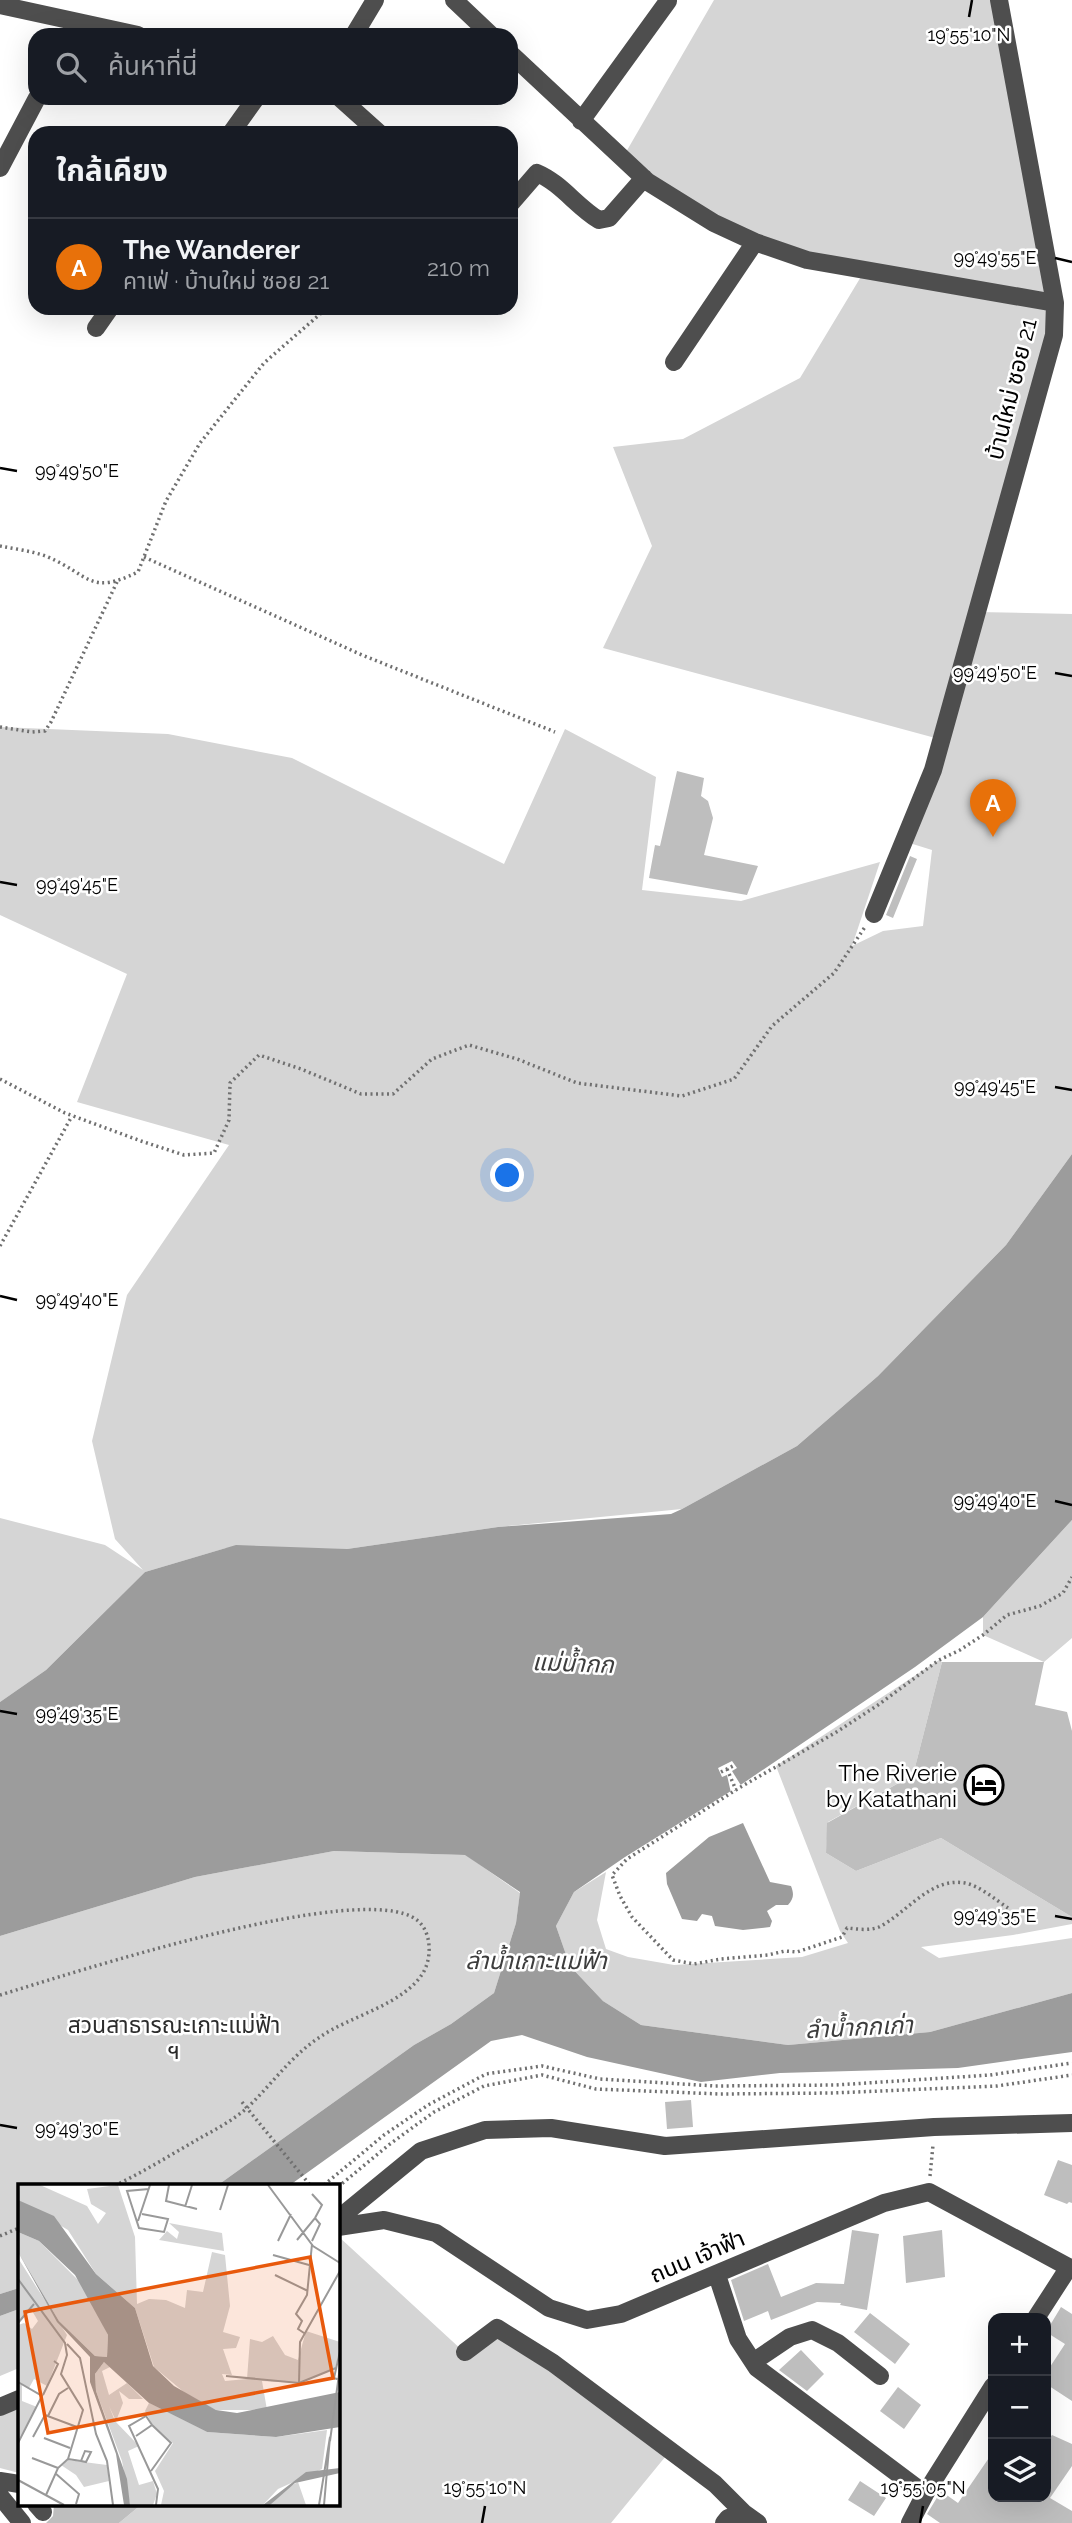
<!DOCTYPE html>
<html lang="th">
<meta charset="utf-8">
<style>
:root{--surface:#171b24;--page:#20242c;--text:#f1f3f6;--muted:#9ea1a6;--line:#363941;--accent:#d93025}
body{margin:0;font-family:Raleway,"Noto Sans Thai",sans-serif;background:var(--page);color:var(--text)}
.controls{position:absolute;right:21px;bottom:21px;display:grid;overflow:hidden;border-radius:14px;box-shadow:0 7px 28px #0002}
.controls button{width:63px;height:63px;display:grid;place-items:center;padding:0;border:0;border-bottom:2px solid var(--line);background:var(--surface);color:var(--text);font:35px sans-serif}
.you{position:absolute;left:508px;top:1176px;width:24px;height:24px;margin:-18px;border:5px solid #fff;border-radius:50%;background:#1a73e8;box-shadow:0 0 0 10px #1a73e833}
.badge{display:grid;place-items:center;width:46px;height:46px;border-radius:50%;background:var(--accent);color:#fff;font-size:23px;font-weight:700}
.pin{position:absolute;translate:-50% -58px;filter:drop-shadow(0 2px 4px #0008)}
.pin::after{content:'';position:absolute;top:37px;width:24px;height:21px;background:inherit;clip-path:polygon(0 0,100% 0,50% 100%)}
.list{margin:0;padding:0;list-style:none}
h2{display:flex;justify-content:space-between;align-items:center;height:91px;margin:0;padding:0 28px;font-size:30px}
h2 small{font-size:23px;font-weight:400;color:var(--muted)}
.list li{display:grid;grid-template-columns:46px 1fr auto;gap:21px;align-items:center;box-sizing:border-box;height:98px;padding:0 28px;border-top:2px solid var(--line)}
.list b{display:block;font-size:26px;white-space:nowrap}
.list p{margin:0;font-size:23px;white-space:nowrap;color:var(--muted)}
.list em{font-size:23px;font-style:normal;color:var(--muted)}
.icon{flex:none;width:38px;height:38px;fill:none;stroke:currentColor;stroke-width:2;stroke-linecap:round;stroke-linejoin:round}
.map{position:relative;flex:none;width:1072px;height:2523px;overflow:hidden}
.search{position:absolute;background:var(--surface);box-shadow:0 7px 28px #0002;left:28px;top:28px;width:490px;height:77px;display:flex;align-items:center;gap:18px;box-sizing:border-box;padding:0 24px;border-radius:21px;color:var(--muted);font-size:26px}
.panel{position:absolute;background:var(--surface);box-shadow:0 7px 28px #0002;left:28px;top:126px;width:490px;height:189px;border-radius:21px}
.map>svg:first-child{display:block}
.green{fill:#d5d5d5}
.water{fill:#9c9c9c}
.pier{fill:#fff}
.building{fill:#bebebe}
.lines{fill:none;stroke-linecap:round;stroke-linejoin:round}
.path{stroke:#707070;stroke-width:3.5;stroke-dasharray:2 3.5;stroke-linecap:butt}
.minor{stroke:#4e4e4e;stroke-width:18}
.ticks{fill:none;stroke:#000;stroke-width:2.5}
.labels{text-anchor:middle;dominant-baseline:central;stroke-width:5;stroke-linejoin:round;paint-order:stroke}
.street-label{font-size:23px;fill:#000;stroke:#fff}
.poi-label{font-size:23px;fill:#000;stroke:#fff;text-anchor:end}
.park-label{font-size:23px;fill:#2c2c2c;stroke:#fff}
.water-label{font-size:24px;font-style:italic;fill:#3d3d3d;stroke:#fff}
.inset-road{fill:none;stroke:#999;stroke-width:2}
.view{fill:#e8590c;fill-opacity:0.15;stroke:#e8590c;stroke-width:3.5}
.inset-edge{fill:none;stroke:#000;stroke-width:3.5}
.ticks-label{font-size:18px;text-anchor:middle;fill:#000;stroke:#fff;stroke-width:5;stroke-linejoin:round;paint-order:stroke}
</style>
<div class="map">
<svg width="1072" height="2523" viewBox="0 0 1072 2523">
<rect width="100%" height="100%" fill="#fff"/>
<path class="green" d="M714 0H999L1055 303 939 739 603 648 652 546 613 447 683 439 800 378 865 270 714 223 622 159Z
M977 612 1072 614V1154L1006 1245 878 1376 797 1446 682 1509 498 1527 347 1549 226 1548 145 1572 46 1670 0 1702V1518L105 1545 143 1570 115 1539 92 1441 127 1295 229 1145 77 1102 127 974 0 915V727L168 734 292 758 504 864 565 729 656 777 642 890 741 901 880 862 852 946 883 931 923 926 932 850 903 841Z
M1072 1520V1638L1044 1662 983 1635V1617Z
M939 1660 942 1662 913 1775 828 1822 826 1853 856 1871 941 1838 1072 1917V1924L1013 1935 921 1947 939 1958 1072 1938V1993L930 2032 788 2045 641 2025 603 2001 570 1966 556 1926 574 1892 606 1872 597 1920 606 1949 628 1957 674 1965 802 1957 848 1943 840 1931 776 1766Z
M334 1851 466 1855 520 1893 516 1923 494 1993 451 2024 414 2045 218 2185H19V2288L0 2294V1936L195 1877Z
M338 2236 464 2352 497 2328 670 2451 611 2523H119L142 2504H338Z
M19 2309V2368L0 2376V2316Z
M19 2397V2473L0 2468V2406Z"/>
<path class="water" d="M1072 1154V1520L983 1617 915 1667 739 1786 625 1857 574 1892 556 1926 570 1966 603 2001 641 2025 788 2045 930 2032 1072 1993V2052L958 2068 780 2073 701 2082 587 2057 522 2035 491 2041 290 2185H218L414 2045 451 2024 494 1993 516 1923 520 1892 465 1855 334 1851 195 1877 0 1936V1702L46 1670 145 1572 236 1545 347 1549 498 1527 671 1514 682 1509 797 1446 878 1376 1006 1245Z
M743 1823 770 1882 791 1886C794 1894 794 1898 788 1905H776L767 1911 772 1921 770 1927 743 1930 715 1926 712 1916 702 1914 697 1921 682 1919 667 1884 666 1873 709 1837Z
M19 2288V2309L0 2316V2294Z"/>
<path class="pier" d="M732 1761 737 1768 732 1771 742 1787 731 1793 727 1775 722 1777 718 1768Z"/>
<path class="building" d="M677 771 704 778 701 796 708 801 713 818 704 855 758 866 747 895 649 878 655 845 660 846Z
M910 856 917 859 893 918 886 915Z
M942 1662H1044L1035 1705 1067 1712 1072 1731V1917L941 1838 856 1871 826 1853 827 1823 913 1775Z
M691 2100 693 2127 667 2129 665 2102Z
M1058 2160 1072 2165V2203L1069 2202 1067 2204 1044 2195Z
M852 2230 879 2234 867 2310 840 2305 841 2303 817 2302 771 2320 768 2311 744 2321 731 2280 768 2264 781 2297 816 2283 844 2284Z
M942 2230 945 2277 906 2283 903 2236Z
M1061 2307 1072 2314V2401L1046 2384V2373L1065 2344 1046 2332Z
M870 2313 910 2344 895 2364 854 2332Z
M801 2350 824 2374 807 2391 779 2370Z
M898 2387 921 2405 904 2429 880 2411Z
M1052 2435 1072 2444V2466L1050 2498 1072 2511V2523H940L927 2514 941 2491 958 2503 993 2452V2497H1046V2443Z
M860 2481 886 2498 874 2516 848 2500Z
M54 2504H142L119 2523H46L53 2516Z"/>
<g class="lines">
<path class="path" d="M0 546C15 549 33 551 48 557 90 575 89 596 138 572L166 501 200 443 264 363 327 308
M144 557 362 655 555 732
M0 727 32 732 45 731 51 722 117 582
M0 1079 65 1113 141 1141 184 1155 214 1153 229 1120 230 1083 259 1055 301 1069 361 1094H393L432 1059 469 1045 517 1059 577 1083 682 1096 734 1079 772 1026 834 973 865 927
M0 1246 72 1116
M727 1769 736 1790
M721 1772 733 1766
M1008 1908C996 1900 980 1886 965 1883 930 1877 907 1913 879 1927 869 1931 857 1929 847 1928L842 1937 797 1952 785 1951 768 1955 721 1959 694 1964 673 1960 632 1917 620 1896 612 1875 627 1859 739 1788 835 1733 878 1705 939 1660 960 1650 983 1635 1007 1615 1040 1606 1063 1593 1072 1577
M0 1995C70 1974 362 1878 417 1920 432 1932 432 1958 423 1973 403 2005 350 2016 320 2037 292 2055 272 2084 248 2107 233 2121 212 2131 195 2141 169 2156 143 2172 116 2185
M242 2102 310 2185
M930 2176 933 2145
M324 2185 384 2135 428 2105 486 2074 542 2066 600 2079 715 2086 836 2085 990 2075 1072 2063
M338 2187 390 2144 434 2112 484 2086 542 2075 596 2089 720 2094 833 2093 997 2086 1072 2075
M0 2236 19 2228"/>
<path class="minor" d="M454 0 491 35
M999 0 1055 303
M0 5 138 35
M354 35 375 0
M511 54 648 182 714 223 755 242 807 260 1055 303 1054 335 933 770 874 914
M340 98 379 133
M581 121 668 1
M231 133 256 98
M0 168 37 98
M511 203 537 173C561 183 577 207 599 220L609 218 644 178
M96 328 110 308
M674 362 755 242
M338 2219 421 2151 485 2130 551 2128 665 2146 934 2127 1072 2123
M338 2227 384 2220 436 2233 549 2308 587 2320 621 2314 884 2203 929 2192 1072 2269
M717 2275 738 2339 757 2368 925 2494
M1036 2318 1069 2267
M465 2352 497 2328 553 2363 715 2484 744 2513
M753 2362 790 2337 812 2330 838 2343 880 2376
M0 2407 19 2399
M0 2481 19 2484
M0 2496 22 2523
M36 2504 43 2512
M724 2523 728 2518 744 2513 758 2523
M910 2523 925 2494 993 2386"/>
</g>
<path class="ticks" d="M969 17 972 0M1055 258 1072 262M0 468 17 471M1055 673 1072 676M0 882 17 885M1055 1087 1072 1090M0 1296 17 1300M1055 1501 1072 1505M0 1711 17 1714M1055 1916 1072 1919M0 2125 17 2128M482 2523 485 2506M920 2523 923 2506"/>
<defs>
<g id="hotel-ring" transform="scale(2.0125)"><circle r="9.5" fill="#fff" stroke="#000" stroke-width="1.5"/><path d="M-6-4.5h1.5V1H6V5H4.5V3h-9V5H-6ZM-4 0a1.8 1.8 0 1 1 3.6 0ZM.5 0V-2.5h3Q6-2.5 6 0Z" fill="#000"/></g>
</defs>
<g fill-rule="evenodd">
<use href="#hotel-ring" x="984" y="1785"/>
</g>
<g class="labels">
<g class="street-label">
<text transform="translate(1011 389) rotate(-76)">บ้านใหม่ ซอย 21</text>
<text transform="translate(697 2256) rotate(-23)">ถนน เจ้าฟ้า</text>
</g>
<g class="poi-label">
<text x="957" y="1772">The Riverie<tspan x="957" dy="26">by Katathani</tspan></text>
</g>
<g class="park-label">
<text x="174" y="2024">สวนสาธารณะเกาะแม่ฟ้า<tspan x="174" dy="26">ฯ</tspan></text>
</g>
<g class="water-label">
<text transform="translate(573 1663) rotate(2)">แม่น้ำกก</text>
<text x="536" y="1960">ลำน้ำเกาะแม่ฟ้า</text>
<text transform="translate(859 2027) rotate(-3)">ลำน้ำกกเก่า</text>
</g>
</g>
<g transform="translate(18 2184)">
<rect width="322" height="322" fill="#fff"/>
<path d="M2 1H22L69 22 80 40 88 29 73 20 69 5 100 1 117 53 119 120 131 115 148 116 167 124 169 106 185 108 194 68 207 71 212 122 205 148 222 153 218 164 205 165 214 191 204 190 207 197 229 195 232 155 244 158 255 152 267 171 280 176 288 147 322 158 318 184 281 199 244 197 249 226H198L173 214 136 183 117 124 78 90 50 46 0 16ZM151 39 204 49 206 67 141 56 149 47 159 55 161 48ZM0 48 21 57 67 103 90 151 89 173 77 172 41 137 0 68ZM0 74 49 151 29 202 16 195 11 204 4 201V217L19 223 0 256V141L6 139 14 145 20 137 13 125 0 139ZM86 178 94 182 84 187 91 211 109 199 125 215H111L101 207 105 219 98 237 91 222 97 237 121 262 110 267 121 301 135 297 139 310 135 321H112L104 277 78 207 77 190ZM131 219 189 248 258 253 309 246 304 285 260 305 245 321H143L146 307 137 287 155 259 135 242 127 227ZM50 276 89 281 91 297 66 303 58 291 43 281ZM280 298 288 321H252L267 305Z" fill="#d5d5d5"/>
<path d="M0 16 36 32 78 90 117 124 135 182 156 202 198 226 219 229 322 208V243L258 253 189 248 131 219 86 178 77 190 78 207 109 295 112 321H106L98 270 72 198V173L39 138 0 68 41 137 77 172 89 173 90 151 57 91 21 57 0 48ZM322 284V289L277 299 252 321H245L288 288Z" fill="#9c9c9c"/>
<path class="inset-road" d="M151 1 148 17 179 25M250 1 295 62 322 79M294 10 304 21 297 34M167 23 174 1M202 26 210 1M124 30 150 35 146 48 121 44 109 7 131 5M120 37 132 1M279 56 297 34 302 40 294 57M260 57 273 30M255 71 291 81M257 91 290 107M0 95 47 159 49 171 43 190 65 226 50 275 40 284 28 311M0 139 16 120M286 149 280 145 284 137 278 130 289 111 294 60M49 160 62 174 78 250 89 277 95 321M322 167 316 194 322 196M208 192 281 199 282 158 322 87M0 198 24 212 0 259M281 199 318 184M25 211 40 180 36 177M30 232 41 210 50 204M118 252 134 241 128 232 111 242 140 305 138 321M15 253 27 231 59 243M26 254 52 264M312 257 322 183M14 274 40 284M50 275 63 277 68 278 73 268 67 267 63 277M133 287 153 259 134 241M37 289 61 310 58 320M0 296 46 321M301 321 312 253 306 321"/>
<path class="view" d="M292 73 315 194 30 249 7 128Z"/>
<rect width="322" height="322" class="inset-edge"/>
</g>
<g class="ticks-label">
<text x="969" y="41">19°55'10"N</text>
<text x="995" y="264">99°49'55"E</text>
<text x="77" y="477">99°49'50"E</text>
<text x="995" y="679">99°49'50"E</text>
<text x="77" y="891">99°49'45"E</text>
<text x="995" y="1093">99°49'45"E</text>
<text x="77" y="1306">99°49'40"E</text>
<text x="995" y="1507">99°49'40"E</text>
<text x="77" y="1720">99°49'35"E</text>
<text x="995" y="1922">99°49'35"E</text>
<text x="77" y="2135">99°49'30"E</text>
<text x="485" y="2494">19°55'10"N</text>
<text x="923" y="2494">19°55'05"N</text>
</g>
</svg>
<div class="controls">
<button>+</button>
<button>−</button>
<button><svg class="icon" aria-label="layers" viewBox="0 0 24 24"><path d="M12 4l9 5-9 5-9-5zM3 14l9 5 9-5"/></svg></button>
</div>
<div class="you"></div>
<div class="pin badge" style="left:993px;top:837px;background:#e8710a">A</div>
<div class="search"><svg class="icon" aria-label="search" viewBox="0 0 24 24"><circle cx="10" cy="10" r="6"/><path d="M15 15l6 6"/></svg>ค้นหาที่นี่</div>
<section class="panel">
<h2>ใกล้เคียง<small></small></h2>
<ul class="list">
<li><span class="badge" style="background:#e8710a">A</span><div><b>The Wanderer</b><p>คาเฟ่ · บ้านใหม่ ซอย 21</p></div><em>210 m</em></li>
</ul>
</section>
</div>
